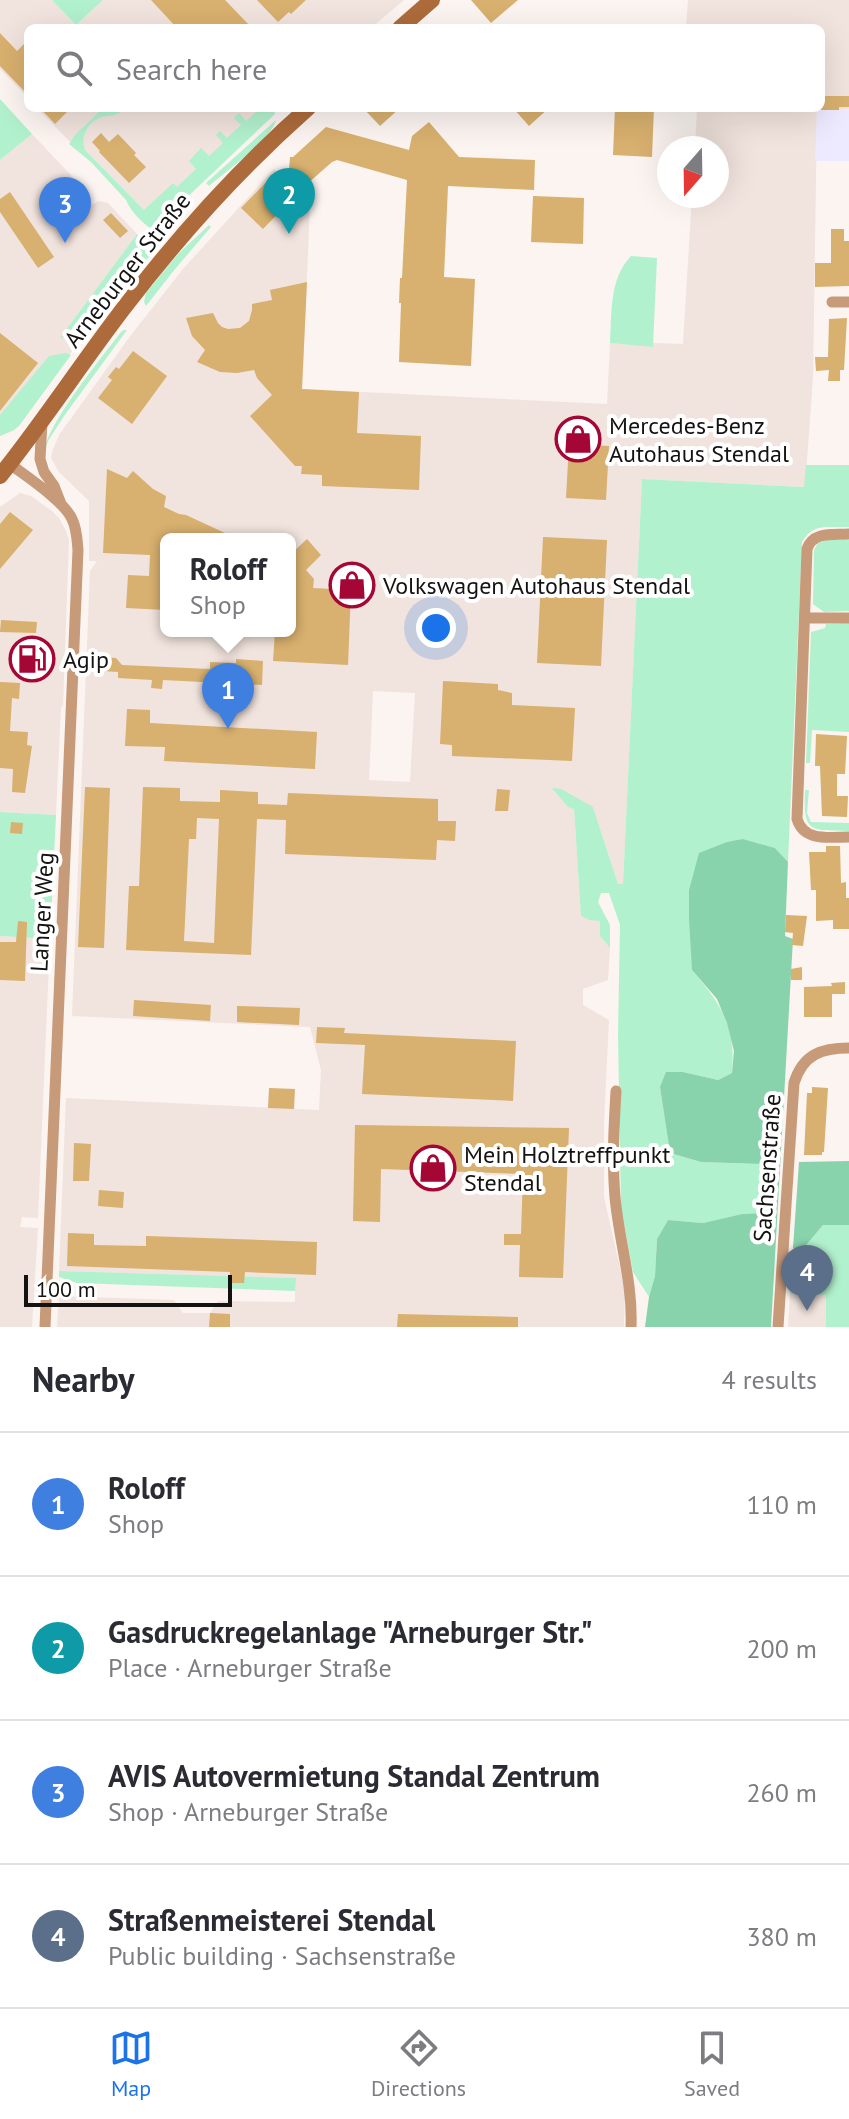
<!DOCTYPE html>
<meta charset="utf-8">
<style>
:root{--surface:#fff;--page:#f7f7f7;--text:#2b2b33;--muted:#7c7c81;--line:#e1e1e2;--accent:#1a73e8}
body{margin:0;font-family:"PT Sans",sans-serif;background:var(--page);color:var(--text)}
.compass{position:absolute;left:657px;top:136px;width:72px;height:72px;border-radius:50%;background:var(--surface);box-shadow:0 8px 32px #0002;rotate:200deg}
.scale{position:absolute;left:24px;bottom:20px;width:208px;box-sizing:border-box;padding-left:8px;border:4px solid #151312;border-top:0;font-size:22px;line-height:28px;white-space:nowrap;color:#151312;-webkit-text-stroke:6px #fff;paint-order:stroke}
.you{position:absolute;left:436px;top:628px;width:28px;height:28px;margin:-20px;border:6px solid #fff;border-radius:50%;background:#1a73e8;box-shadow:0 0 0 12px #1a73e833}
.badge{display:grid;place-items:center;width:52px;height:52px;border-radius:50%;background:var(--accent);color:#fff;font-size:26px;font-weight:700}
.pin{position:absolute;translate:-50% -66px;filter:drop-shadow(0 2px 4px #0008)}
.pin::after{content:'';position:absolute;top:42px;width:28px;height:24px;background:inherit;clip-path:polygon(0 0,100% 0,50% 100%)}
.popup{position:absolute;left:160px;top:533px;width:136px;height:104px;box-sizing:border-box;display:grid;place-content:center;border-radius:12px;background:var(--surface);filter:drop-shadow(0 2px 6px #0005);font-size:26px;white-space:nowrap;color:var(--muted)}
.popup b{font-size:30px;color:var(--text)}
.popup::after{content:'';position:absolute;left:50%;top:100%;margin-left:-16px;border:16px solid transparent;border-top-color:var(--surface)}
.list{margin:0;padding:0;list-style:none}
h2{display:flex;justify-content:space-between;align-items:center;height:104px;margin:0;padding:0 32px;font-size:34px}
h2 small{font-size:26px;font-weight:400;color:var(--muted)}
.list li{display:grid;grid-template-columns:52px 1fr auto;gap:24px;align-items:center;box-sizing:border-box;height:144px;padding:0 32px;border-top:2px solid var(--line)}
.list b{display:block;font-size:30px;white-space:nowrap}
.list p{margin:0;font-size:26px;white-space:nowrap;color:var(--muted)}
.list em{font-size:26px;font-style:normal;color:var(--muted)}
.icon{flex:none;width:44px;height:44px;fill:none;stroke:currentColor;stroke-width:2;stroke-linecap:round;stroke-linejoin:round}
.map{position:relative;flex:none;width:849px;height:1327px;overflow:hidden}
.search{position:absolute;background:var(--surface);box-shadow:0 8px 32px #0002;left:24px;right:24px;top:24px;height:88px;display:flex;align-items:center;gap:20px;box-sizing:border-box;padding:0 28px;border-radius:12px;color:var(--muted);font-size:30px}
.sheet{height:680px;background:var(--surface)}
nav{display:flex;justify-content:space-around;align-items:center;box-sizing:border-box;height:112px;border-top:2px solid var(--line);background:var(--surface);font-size:22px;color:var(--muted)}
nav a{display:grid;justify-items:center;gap:4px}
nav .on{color:var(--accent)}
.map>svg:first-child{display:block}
.built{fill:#f1e3dd;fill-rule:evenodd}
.education{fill:#ede9ff}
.green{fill:#b2f1ce}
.forest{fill:#88d3ab}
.building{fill:#d8b06f;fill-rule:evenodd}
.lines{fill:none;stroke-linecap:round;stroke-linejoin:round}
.street{stroke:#c79a7a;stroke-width:11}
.secondary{stroke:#ad6b3b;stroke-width:16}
.labels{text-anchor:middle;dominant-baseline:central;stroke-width:8;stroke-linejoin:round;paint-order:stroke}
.street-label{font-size:24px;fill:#151312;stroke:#fff}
.poi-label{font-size:24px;fill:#151312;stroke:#fff;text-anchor:start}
</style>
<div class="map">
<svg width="849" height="1327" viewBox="0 0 849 1327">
<rect width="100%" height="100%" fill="#fbf4f1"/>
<path class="built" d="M0 0H52L76 25 103 0H404L371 28H28V98L0 69Z
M688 0H849V109L817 111 813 378 805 487 642 479 623 884H618L593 807 574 809 581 916 600 921V936L610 948 608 980 583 989V1005L609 1020 604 1122V1197L625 1290 624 1327H57L59 1296 174 1300 183 1313H210L218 1301 295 1302V1278L59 1271 66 1098 319 1110 321 1070 310 1027 72 1016 90 571 97 561H89V501L59 472 51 458 52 452 59 435 131 335 183 269 274 169 310 205 302 389 607 404 610 343 652 346 653 343 683 344 692 196H717V148H695L697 108H821V28H686ZM166 539H290V631H166ZM373 691 415 693 410 782 369 780Z
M37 108H264L152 218 76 141 72 144Z
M32 134 87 192 83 197 91 205 99 201 108 203 137 234 61 337 84 335 14 430 0 436V160Z
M20 493 31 496 52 511 59 518 66 531 69 540 63 706 61 707 56 815 0 812V507Z
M0 936 50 939 38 1218 22 1217 20 1227 38 1228 32 1327H0Z
M790 1293 826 1295V1327H788Z"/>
<path class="education" d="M849 109V161H815L817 110Z"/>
<path class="green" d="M52 0H103L76 25Z
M0 99 32 134 0 160Z
M103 108H120L121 112C114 117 110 115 102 117 87 122 80 137 85 150L144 210 173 183 177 187 196 169 189 161 201 148 209 156 223 143 216 135 220 131 227 138 241 125 234 118 239 113 246 121 260 108H273L275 114 182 202 164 236C150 230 132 215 126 200L91 162 69 144 76 134Z
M276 120C272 139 225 172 209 186L206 183Z
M209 225 211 227 175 269 146 306 144 302 146 293 178 254Z
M137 234 148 242 153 252 136 272 118 286 84 335 60 338Z
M631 256 657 258 653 347 610 343C612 313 609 279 631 256Z
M124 330H127L64 416 48 441 44 453C46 425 102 357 121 332Z
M66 353 71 355 19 426 14 430 0 436V415L49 356Z
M806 465H849V527C828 528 813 522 802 542L788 862 775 848 743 839 692 970C722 1006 736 1025 732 1073L718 1080 683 1072 660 1087 670 1153 701 1162 762 1164 760 1213 742 1214 703 1223 668 1220 657 1239 655 1276 649 1297 633 1272 621 1207 618 1034 620 925 609 893H601L598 902 610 925V948L600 936V921L590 920 581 916 574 809 568 807 552 788 561 789 593 807 618 884H623L642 479 804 487Z
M826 540H849V611L824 612 813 604 814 550 818 543Z
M849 623V732L812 730 810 763H806L811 632 825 628 826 624Z
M805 790H809L807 813 811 822 849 823V831C809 830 803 833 805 790Z
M0 812 56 815 50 939 0 936Z
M823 1225H849V1327H826V1295L790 1293 793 1248 802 1250Z
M59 1271 296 1278 295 1291 77 1283 59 1277Z"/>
<path class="forest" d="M743 839 775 848 788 862 785 936 793 939 771 1327H645L649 1297 655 1276 657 1239 668 1220 703 1223 742 1214 760 1213 761 1164 701 1162 670 1153 660 1087 666 1072H683L718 1080 732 1073 734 1051 727 1023 717 999 692 970 689 919V890L699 853 727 842Z
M849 1161V1225H823L802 1250 793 1248 799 1162Z"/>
<path class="building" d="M151 0H225L252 28H177Z
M257 0H306L291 14 289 12 278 22Z
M471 0H518L491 23Z
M0 33 17 51 28 40V95L0 66Z
M821 96H849V107H839V110H821Z
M40 108H71L55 124Z
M363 108H400L380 126Z
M513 108H549L529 126Z
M615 108H654L652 157 613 155Z
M429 122 459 157 535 160 534 190 448 186 444 277 475 279 471 366 399 362 401 303H399L400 278H402L407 180 337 160 332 162 298 192 308 203 286 226 287 204 263 229 241 208 276 172 288 183 290 157H293L326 127 409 150 412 136Z
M101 133 109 142 118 134 136 153 134 155 146 167 129 183 99 152 100 151 92 142Z
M10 192 54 257 38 268 0 212V199Z
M533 196 584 198 583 244 531 242Z
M111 213 128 231 120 238 103 220Z
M831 229H844V241H849V286L815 287V263H831Z
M307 282 302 389 359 392 357 433 421 436 419 490 322 486V475L301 474 302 466H295L250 416 272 395 257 378 254 370 237 373 220 372 197 362 205 350 192 336 186 318 213 313 218 323 222 327 228 329 240 328 249 321 252 310V304L272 300 270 290Z
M847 318 844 370H840V381H828L829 370 816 371 815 357H828L829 319Z
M0 333 38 363 0 411Z
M133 351 167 376 132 424 98 398 112 380 108 377 116 367 119 369Z
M569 444 609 446 606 500 566 498Z
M107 469 127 478 133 471 153 489 166 496 164 507 179 514 186 515 238 539H166V610L126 608 128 575 149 576 150 555 103 553Z
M10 512 33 530 0 569V524Z
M543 537 607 540 601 666 537 663Z
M307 539 321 555 306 570 314 579 313 588 351 590 348 665 273 661 275 631H290V555Z
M1 620 37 622 36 633 0 632Z
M103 657 116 658 122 665 210 669V662L236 663V659L263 661 262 685 163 680 162 689 151 688 152 680 118 678V672L102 671Z
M443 681 498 684V690L512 693V705L575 708 572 761 452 756V745L440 744Z
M0 682 20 683 19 699 12 698 10 731 28 732 27 745 32 746 25 793 12 792 13 769 0 768Z
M127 709 150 710V723L317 732 315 769 164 761 165 747 125 746Z
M816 734 847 736 845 774H837V796H848L847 817 822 816 820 766H815Z
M85 787 110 788 104 948 78 947Z
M143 787 180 788V801L220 802V790L258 792V804L287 805 288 793 438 799V821H456L455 841 437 840 436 860 285 854 286 820 257 819 251 955 126 950 129 886H139ZM197 818 219 819 214 943 184 941 189 839H196Z
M497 789 510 790 508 811H495Z
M11 822 23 823 22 834 10 833Z
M826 846H840L841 883 846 882V898H849V929H833V920L816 921V890H811L809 852H826Z
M786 915 807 916 803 946 792 945 793 933 785 932Z
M18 921 27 922 25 981 0 980V942H16Z
M802 967V980H791V969Z
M845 982V994H832V1017H804V987L832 986 831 983Z
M134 1000 211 1005 210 1021 133 1016Z
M237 1006 300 1008 299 1025 237 1022Z
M317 1027 345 1028 344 1033 516 1041 513 1101 362 1094 365 1045 316 1043Z
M812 1087 828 1088 824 1152H822V1155H804L807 1093H812Z
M269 1088 295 1089 294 1109 268 1108Z
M355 1125 569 1128 563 1278 519 1277 520 1245H504V1234H521L523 1174 381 1169 380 1222 353 1221Z
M74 1143 91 1144 89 1181H73Z
M99 1190 124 1192 123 1208 98 1206Z
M68 1233 94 1234V1245L146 1246V1236L317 1242 316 1275 245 1272 244 1283H229L230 1272 67 1266Z
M210 1313 230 1314V1327H209Z
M398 1314 518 1317V1327H397Z"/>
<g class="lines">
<path class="street" d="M832 302H849
M42 422 40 459 44 472 54 486 61 504
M10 464C26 476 64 501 72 519 77 529 77 540 78 550L45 1327
M849 534C833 535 813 531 807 549L797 819C804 842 829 837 849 837
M805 618H849
M616 1091C614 1126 612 1161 615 1197 619 1241 633 1283 631 1327
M778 1327 794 1083C803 1054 822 1048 849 1048"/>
<path class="secondary" d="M400 28 432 0
M0 476C43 422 81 364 123 309 178 237 239 169 308 108"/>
</g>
<defs>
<g id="shop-ring" transform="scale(2.3)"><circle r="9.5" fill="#fff" stroke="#a40735" stroke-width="1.5"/><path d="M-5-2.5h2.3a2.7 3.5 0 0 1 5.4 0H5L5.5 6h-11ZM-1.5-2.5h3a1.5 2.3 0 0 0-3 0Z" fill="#a40735"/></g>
<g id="fuel-ring" transform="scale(2.3)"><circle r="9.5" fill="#fff" stroke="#a40735" stroke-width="1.5"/><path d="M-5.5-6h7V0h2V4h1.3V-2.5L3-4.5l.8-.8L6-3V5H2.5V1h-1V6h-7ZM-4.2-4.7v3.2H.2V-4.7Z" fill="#a40735"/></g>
</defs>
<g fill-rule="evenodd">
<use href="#shop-ring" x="578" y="439"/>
<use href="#shop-ring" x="352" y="585"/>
<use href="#fuel-ring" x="32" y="659"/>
<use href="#shop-ring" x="433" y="1168"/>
</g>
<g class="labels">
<g class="street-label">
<text transform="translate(127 270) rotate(-52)">Arneburger Straße</text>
<text transform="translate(42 912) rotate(-87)">Langer Weg</text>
<text transform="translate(767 1168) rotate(-86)">Sachsenstraße</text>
</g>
<g class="poi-label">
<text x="609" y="425">Mercedes-Benz<tspan x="609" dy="28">Autohaus Stendal</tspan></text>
<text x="383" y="585">Volkswagen Autohaus Stendal</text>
<text x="63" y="659">Agip</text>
<text x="464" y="1154">Mein Holztreffpunkt<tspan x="464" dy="28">Stendal</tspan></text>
</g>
</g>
</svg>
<svg class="compass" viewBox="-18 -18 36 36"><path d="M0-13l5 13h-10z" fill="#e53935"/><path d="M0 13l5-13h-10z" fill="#7c7c81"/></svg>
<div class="scale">100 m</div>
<div class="you"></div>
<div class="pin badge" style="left:228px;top:729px;background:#3f7fe0">1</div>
<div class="popup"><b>Roloff</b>Shop</div>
<div class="pin badge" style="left:289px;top:234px;background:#0f9aa8">2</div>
<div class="pin badge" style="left:65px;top:243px;background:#3f7fe0">3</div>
<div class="pin badge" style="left:807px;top:1311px;background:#5c6f8a">4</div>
<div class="search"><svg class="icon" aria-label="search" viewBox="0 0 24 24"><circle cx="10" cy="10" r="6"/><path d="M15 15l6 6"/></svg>Search here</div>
</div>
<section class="sheet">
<h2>Nearby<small>4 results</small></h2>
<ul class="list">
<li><span class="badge" style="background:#3f7fe0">1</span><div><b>Roloff</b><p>Shop</p></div><em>110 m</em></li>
<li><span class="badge" style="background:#0f9aa8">2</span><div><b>Gasdruckregelanlage &quot;Arneburger Str.&quot;</b><p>Place · Arneburger Straße</p></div><em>200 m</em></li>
<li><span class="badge" style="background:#3f7fe0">3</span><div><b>AVIS Autovermietung Standal Zentrum</b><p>Shop · Arneburger Straße</p></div><em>260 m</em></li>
<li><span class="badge" style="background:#5c6f8a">4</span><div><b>Straßenmeisterei Stendal</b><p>Public building · Sachsenstraße</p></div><em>380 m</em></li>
</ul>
</section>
<nav>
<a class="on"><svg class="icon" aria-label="map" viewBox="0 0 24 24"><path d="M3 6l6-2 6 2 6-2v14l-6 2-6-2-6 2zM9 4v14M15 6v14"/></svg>Map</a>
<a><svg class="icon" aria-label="directions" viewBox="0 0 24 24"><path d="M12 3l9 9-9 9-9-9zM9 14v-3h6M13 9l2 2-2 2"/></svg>Directions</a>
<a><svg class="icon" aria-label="saved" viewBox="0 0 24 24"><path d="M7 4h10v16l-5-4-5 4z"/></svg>Saved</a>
</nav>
